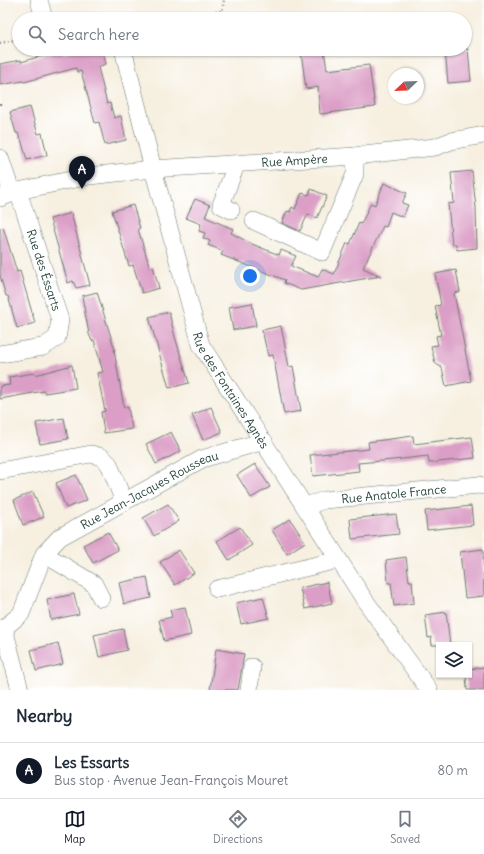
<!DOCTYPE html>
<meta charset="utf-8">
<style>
:root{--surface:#fff;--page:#f2f2f3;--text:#1f2937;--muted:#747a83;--line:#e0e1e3;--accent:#111827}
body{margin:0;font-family:Delius,sans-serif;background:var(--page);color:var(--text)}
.controls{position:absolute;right:12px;bottom:12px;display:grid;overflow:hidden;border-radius:0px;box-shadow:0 1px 3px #0004}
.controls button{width:36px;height:36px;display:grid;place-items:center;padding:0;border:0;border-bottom:1px solid var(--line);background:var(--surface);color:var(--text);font:20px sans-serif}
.compass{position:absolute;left:388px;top:68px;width:36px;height:36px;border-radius:50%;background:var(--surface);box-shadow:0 1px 3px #0004;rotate:247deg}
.you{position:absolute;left:250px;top:276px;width:14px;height:14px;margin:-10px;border:3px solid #fff;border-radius:50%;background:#1a73e8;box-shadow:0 0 0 6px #1a73e833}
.badge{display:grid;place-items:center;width:26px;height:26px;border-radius:50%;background:var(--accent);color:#fff;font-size:13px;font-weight:700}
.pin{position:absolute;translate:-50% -33px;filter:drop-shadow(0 1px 2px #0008)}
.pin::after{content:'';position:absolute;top:21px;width:14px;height:12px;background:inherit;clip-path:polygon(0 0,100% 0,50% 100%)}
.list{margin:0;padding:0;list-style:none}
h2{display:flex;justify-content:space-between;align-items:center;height:52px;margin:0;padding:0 16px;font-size:17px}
h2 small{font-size:13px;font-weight:400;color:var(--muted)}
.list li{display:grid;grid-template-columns:26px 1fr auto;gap:12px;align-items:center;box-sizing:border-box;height:56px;padding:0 16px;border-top:1px solid var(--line)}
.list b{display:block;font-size:15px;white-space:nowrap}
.list p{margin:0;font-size:13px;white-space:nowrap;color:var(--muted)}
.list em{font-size:13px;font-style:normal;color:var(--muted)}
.icon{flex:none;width:22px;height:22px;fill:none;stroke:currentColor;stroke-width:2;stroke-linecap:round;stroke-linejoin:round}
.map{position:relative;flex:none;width:484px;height:690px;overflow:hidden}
.search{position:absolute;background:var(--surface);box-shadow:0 1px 3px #0004;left:12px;right:12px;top:12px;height:44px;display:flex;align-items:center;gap:10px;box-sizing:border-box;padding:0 14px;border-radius:22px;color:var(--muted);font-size:15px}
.sheet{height:108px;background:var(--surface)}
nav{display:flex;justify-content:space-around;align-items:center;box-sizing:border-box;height:56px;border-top:1px solid var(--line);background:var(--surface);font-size:11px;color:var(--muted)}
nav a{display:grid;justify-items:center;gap:2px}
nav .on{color:var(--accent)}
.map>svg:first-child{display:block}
.building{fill:#db9ec6}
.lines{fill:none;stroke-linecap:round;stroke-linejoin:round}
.minor-casing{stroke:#6b7c71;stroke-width:18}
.path{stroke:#6b7c71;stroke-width:2.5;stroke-dasharray:1 3;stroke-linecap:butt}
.minor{stroke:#fff;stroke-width:17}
.labels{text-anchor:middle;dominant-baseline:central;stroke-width:3;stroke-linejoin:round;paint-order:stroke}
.street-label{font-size:12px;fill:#1f3d34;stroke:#fff}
</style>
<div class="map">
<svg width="484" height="690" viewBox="0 0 484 690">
<rect width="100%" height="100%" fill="#fff"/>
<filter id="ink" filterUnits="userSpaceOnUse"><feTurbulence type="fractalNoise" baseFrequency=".025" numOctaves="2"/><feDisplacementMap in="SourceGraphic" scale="8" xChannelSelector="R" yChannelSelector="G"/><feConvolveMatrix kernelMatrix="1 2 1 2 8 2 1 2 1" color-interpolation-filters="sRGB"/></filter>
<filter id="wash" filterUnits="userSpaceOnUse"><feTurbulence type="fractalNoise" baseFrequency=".012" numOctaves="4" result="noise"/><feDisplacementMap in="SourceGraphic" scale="16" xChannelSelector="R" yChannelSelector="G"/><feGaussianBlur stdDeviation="0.9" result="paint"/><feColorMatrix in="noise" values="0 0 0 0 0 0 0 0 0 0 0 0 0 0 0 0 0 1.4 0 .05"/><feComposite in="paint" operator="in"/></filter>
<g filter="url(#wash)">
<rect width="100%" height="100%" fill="#f7f0e1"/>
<g id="blocks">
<path class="building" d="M82 49H102L106 64 98 67 107 104 110 103 114 118 121 116 126 140 105 145 99 122 95 123 81 71 77 72 76 68 24 82 23 81 0 85V64L21 60V62L62 50 63 54Z
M324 49 327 70 369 65 375 107 320 114 318 87 306 89 301 52Z
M445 49H468L471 81 448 83Z
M30 107 38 134 42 133 47 155 27 160 21 139H20L18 133H16L10 112Z
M472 171 476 208 477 248 457 250 456 244H452L448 204 454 203 451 173Z
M384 183 407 193 402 203 408 205 403 217 391 212 386 227 383 226 363 268 381 276 357 280 301 290 284 283 285 280 221 255 223 251 208 245 210 241 203 238 205 233 199 231 201 224 186 218 195 199 210 205 205 217 233 229 231 233 252 244 279 255 281 250 296 256 291 266 318 277 322 269 334 274 347 243 350 244 359 223 361 224 371 203 375 205Z
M311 189 327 196 317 218 308 214 300 231 282 223 287 211 290 212 292 207 295 209 302 193 309 195Z
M133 205 140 228 138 229 150 268 153 266 159 288 142 293 133 265 129 266 112 211Z
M71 213 90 285 76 288 73 281 68 283 50 219Z
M3 227 17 272 20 271 35 323 17 328 8 296H6L0 276V228Z
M456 270 460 292 454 293 471 381 446 386 442 368 435 363 431 346 438 345 436 336 441 335 435 306 441 305 435 274Z
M97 292 115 350H114L124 408 128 407 132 429 104 433 101 412 105 411 97 373 103 372 94 340 92 341 89 334 82 296Z
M252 303 256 326 233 330 229 307Z
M169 312 175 337 189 383 169 388 149 317Z
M281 326 289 367 293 366 301 411 284 414 273 355 268 356 262 330Z
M72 365 76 388 45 393 44 391 0 399V386L10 385 9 377 34 373 35 375Z
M211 407 222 432 203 440 192 415Z
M64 418 68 439 40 444 36 423Z
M171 432 181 451 156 464 146 444Z
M413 436 414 444 472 437 475 458 429 463 428 456 393 460 358 463 359 471 313 476 310 455 369 449 368 442Z
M255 464 270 487 251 498 237 475Z
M76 475 87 500 66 508 56 483Z
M33 492 44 517 23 525 14 500Z
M168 504 179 521 154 536 143 518Z
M471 506 473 525 427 530 425 511Z
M396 514 399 534 352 539 350 519Z
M290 519 305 542 287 554 272 530Z
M240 527 252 545 229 560 217 541Z
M108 532 118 550 93 563 83 545Z
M483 549 484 596 465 598 460 552Z
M179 550 194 573 175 585 160 562Z
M406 557 409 581H412L414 603 394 606 391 583H388L386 560Z
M147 577 151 598 124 604 119 583Z
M327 582 332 603 305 609 300 588Z
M74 594 79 614 51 620 47 600Z
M263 597 269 618 241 624 236 603Z
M185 607 191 635 164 641 159 620 172 617 170 610Z
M446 612 450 645H432L431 637 428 638 425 615Z
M123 629 127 650 99 657 94 635Z
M58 643 63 664 36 671 31 650Z
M216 649 244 654 238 690H210Z
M484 667V690H467L466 675H469V669Z"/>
</g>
</g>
<g filter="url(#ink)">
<use href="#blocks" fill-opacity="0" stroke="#6b7c71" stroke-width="1"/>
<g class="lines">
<g class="minor-casing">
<g id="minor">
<path d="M39 0 44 19"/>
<path id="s1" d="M123 49 153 169 201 345 364 599 429 690"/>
<path d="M0 158 12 193"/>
<path id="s2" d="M0 198 18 191 89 176 153 169 355 156 435 147 451 141 484 135"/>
<path d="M231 210 221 205 236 165"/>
<path d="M254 221 322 252 355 174V156"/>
<path d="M0 354 43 347 57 338 60 320 18 191"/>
<path d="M0 471 91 454 102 457 109 464 124 502"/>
<path id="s3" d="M305 506 325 500 479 485 484 486"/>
<path d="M44 554 94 584 101 598"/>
<path d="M217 589 338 560"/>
<path d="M4 628 20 690"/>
<path id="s4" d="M0 629 4 628 21 614 44 554 60 537 202 459 264 441"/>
<path d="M249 690 252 667"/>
</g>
</g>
<path class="path" d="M164 19 222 11 224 0
M0 43 19 39
M0 104V106"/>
<use href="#minor" class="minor"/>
</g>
</g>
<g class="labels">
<g class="street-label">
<text stroke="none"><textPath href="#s2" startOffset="298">Rue Ampère</textPath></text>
<text transform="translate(44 270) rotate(72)">Rue des Éssarts</text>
<text stroke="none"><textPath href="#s1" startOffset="360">Rue des Fontaines Agnès</textPath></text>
<text stroke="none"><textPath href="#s4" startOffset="215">Rue Jean-Jacques Rousseau</textPath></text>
<text stroke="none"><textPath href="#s3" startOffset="90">Rue Anatole France</textPath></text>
</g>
</g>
</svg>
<div class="controls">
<button><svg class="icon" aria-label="layers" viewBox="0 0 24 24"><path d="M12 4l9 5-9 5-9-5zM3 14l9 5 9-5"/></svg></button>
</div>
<svg class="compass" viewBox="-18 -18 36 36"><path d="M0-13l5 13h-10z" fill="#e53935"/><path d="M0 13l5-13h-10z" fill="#747a83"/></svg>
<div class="you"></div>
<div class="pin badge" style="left:82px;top:189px">A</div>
<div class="search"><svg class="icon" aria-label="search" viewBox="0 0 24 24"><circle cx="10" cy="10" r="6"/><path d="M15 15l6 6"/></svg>Search here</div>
</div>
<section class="sheet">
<h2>Nearby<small></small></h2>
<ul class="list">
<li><span class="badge">A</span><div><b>Les Essarts</b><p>Bus stop · Avenue Jean-François Mouret</p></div><em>80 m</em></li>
</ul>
</section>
<nav>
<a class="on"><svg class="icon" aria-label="map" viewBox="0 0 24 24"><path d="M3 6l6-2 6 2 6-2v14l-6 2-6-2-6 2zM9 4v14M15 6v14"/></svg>Map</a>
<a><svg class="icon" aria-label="directions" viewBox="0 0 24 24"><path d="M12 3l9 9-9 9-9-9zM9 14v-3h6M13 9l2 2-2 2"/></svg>Directions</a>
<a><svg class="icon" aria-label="saved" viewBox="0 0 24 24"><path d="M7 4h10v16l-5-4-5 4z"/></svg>Saved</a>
</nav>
